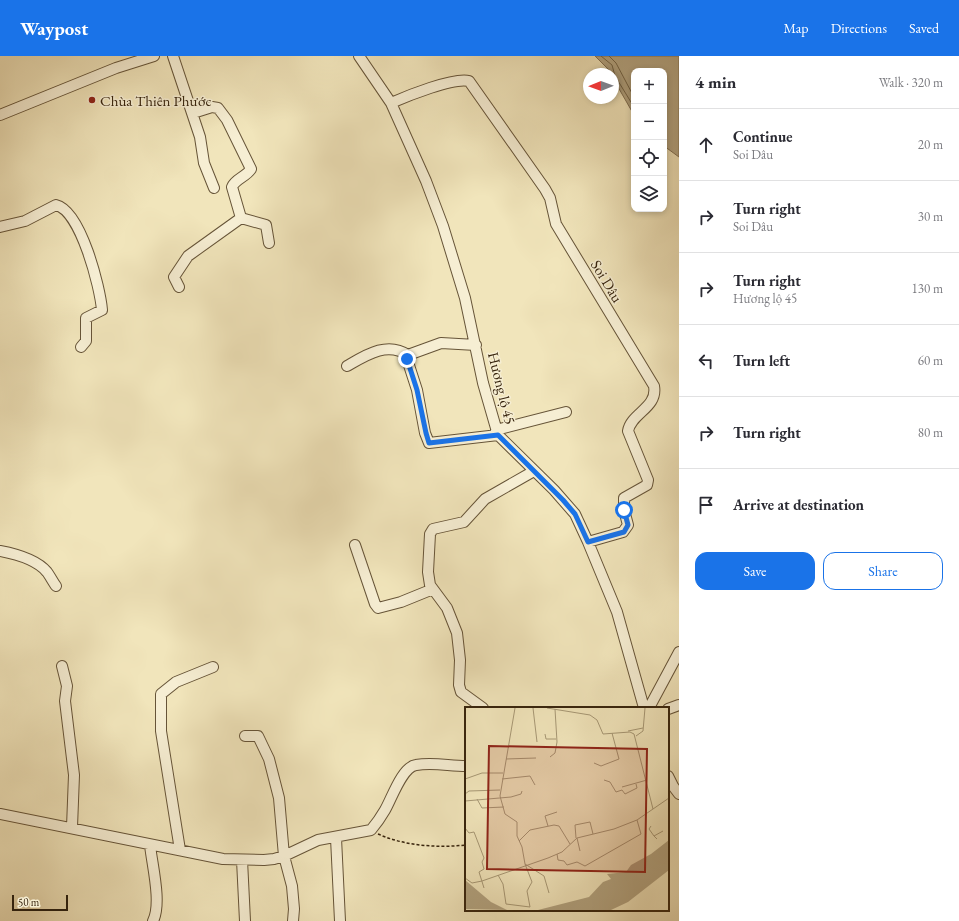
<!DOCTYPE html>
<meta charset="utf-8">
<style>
:root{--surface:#fff;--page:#f2f2f3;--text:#2b2b33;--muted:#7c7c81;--line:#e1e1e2;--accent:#1a73e8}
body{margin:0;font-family:"EB Garamond",serif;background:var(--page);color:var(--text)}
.controls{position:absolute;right:12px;top:12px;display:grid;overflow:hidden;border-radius:8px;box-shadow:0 2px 6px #0003}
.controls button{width:36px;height:36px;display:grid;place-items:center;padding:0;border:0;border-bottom:1px solid var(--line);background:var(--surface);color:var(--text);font:20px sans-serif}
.compass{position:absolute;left:583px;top:12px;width:36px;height:36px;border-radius:50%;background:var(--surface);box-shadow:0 2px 6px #0003;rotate:269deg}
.scale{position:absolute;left:12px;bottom:10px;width:56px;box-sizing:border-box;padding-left:4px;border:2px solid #37240d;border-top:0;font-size:11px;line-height:14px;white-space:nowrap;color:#37240d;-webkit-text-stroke:3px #f6eed3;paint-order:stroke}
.stop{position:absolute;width:12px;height:12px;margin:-9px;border:3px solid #1a73e8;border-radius:50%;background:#fff}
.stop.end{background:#1a73e8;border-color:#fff;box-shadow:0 1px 4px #0008}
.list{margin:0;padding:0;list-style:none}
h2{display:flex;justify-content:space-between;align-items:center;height:52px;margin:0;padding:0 16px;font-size:17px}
h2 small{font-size:13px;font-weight:400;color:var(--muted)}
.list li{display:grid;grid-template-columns:26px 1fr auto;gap:12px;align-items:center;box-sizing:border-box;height:72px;padding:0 16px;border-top:1px solid var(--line)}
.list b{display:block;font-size:15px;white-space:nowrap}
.list p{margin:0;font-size:13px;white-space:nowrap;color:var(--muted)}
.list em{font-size:13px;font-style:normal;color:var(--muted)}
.actions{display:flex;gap:8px;padding:12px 16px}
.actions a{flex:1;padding:9px 0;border:1px solid var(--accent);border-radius:12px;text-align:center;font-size:14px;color:var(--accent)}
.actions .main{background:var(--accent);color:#fff}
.icon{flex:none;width:22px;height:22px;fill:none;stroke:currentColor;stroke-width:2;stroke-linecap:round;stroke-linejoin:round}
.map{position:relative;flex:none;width:679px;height:865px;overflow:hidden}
header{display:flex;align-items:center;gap:24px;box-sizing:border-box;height:56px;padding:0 20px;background:var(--accent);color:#fff}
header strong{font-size:19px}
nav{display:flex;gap:22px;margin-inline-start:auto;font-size:14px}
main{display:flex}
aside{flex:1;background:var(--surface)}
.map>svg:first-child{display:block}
.water{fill:#b2a380;stroke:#817052}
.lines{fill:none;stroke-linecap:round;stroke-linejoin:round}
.shore{stroke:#746446;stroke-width:1}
.minor-casing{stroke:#665438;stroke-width:12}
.path{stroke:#37240d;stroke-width:1.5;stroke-dasharray:3 2;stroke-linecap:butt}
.minor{stroke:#f6eed3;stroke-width:10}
.route{stroke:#1a73e8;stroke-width:5}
.poi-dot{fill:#8f2418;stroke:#f6eed3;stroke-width:1.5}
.labels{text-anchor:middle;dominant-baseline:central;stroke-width:3;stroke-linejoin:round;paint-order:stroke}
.poi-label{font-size:15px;fill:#37240d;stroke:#f6eed3;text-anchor:start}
.street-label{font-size:15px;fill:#37240d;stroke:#f6eed3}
.inset-road{fill:none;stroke:#a79875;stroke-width:1}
.view{fill:#8f2418;fill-opacity:0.15;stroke:#8f2418;stroke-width:2}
.inset-edge{fill:none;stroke:#37240d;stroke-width:2}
</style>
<header>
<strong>Waypost</strong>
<nav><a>Map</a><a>Directions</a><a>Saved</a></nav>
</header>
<main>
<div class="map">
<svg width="679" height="865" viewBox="0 0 679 865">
<rect width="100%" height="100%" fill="#f1e5bb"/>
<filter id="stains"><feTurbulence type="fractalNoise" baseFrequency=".005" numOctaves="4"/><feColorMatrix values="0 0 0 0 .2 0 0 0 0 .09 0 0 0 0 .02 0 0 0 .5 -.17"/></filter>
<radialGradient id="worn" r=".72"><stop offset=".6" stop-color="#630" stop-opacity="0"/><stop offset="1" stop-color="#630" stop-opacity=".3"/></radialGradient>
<path class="water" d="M595 0H679V101L664 90V15H634V59L618 31 613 18Z"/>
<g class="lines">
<path class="shore" d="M601 0 612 9 615 20 634 51
M609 0 616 7 634 41"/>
<g class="minor-casing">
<path id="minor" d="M173 0 200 81 204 107 214 132
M359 0 391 47 426 125 443 170 465 242 483 327 498 379 554 434 575 458 588 486 617 556 644 652
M391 47C407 40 454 21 469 25L545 133 550 142 556 168 654 330C658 352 631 357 628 375L648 424 647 429 624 442V454L628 469 623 476 588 486
M0 59 116 12 154 0
M241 162 266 169 269 187
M0 171 25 165 56 149C81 155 100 231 102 254L86 262V285L81 291
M179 231 174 221 188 200 241 162 232 131C235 123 246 121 251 113L227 64 218 52 212 51 193 57
M476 289 441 287 408 299 407 303 417 334 425 377 429 387 498 379
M347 310C366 299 387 285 408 299
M496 374 566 356
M355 489 375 548 378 552 401 546 433 533
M0 495C16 498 36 503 47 516 50 520 53 526 56 530
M62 610 67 630 65 645 74 719 72 771
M483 652 461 636 459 629 460 604 457 577 447 552 430 529 428 516 430 478 433 473 464 466 485 443 534 415
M649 652 679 596
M668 653 679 649
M245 680H258L269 703 279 742 284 800 292 830 294 853 293 865
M668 720 673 730 679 738
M0 758 223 803 264 804 274 803 284 800 318 784 371 774C376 768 381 761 385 754 392 742 402 711 416 709 433 706 449 710 466 710
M336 782 340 865
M150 789C152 809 162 847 153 865
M180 794 161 675V638L176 626 213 611
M242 804 245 865"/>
</g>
<path class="path" d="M378 778C405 790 437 792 466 789"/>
<use href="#minor" class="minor"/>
</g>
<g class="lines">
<path class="route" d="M407 303 417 334 426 377 429 387 498 379 563 444 575 458 588 486 624 476 628 469 624 454"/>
</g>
<circle class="poi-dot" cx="92" cy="44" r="4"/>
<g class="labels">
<g class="poi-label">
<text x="100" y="44">Chùa Thiên Phước</text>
</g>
<g class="street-label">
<text transform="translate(607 225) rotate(59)">Soi Dâu</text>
<text transform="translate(502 332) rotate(76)">Hương lộ 45</text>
</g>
</g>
<g transform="translate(465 651)">
<rect width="204" height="204" fill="#f1e5bb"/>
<path d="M204 133V163L163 195 146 203H73L124 190 138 175 146 172 142 167 161 165 166 158 186 147ZM0 173 26 195 42 203 0 202Z" fill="#b2a380"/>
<path class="inset-road" d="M50 1 35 89 40 107 52 115V129L57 140 60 157 79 169 84 186M68 1 72 35M82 1 125 8 132 13 138 27 165 25 169 27 188 102M163 24 178 21M80 27 81 32H91M171 29 178 24 180 1M0 30V59M85 50 90 46 92 35 90 2M41 52 71 51M129 56 136 59 154 52 147 26M0 72 17 66H38M37 72 65 69 70 78M139 73 145 75 151 85 157 83 160 87 172 81 171 77M157 80 182 73M0 87 4 84 35 83M12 92 17 101 39 100M0 94 46 90 56 87 57 84M83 119 80 109 92 105M186 119 184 122 189 129M0 121 4 126 9 125 19 151 17 155 19 162 14 165 19 181M111 131 110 118 125 115 128 127M112 131 115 144M192 132 189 129 198 124M54 134 65 123 89 118 94 119 105 137M92 147 93 153 99 154 102 158 112 155 120 159 176 127 172 113M33 168 38 177 41 197 65 200 62 184 67 175 60 157M0 171 7 176 17 174 83 151 97 145 112 131 149 122 172 113 204 91"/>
<path class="view" d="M24 39 182 42 180 165 22 162Z"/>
<rect width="204" height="204" class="inset-edge"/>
</g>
<rect width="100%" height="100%" filter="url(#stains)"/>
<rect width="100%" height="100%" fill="url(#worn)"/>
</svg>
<div class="controls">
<button>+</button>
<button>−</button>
<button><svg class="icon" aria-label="locate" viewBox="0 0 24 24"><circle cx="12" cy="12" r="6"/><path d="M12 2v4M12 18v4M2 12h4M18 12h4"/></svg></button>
<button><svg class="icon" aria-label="layers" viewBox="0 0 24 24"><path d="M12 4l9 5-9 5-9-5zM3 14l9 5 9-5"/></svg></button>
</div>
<svg class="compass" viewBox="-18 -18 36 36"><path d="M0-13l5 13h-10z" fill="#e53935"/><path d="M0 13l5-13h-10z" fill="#7c7c81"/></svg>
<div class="scale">50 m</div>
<div class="stop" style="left:624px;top:454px"></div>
<div class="stop end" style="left:407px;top:303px"></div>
</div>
<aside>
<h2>4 min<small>Walk · 320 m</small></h2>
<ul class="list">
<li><svg class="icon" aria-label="ahead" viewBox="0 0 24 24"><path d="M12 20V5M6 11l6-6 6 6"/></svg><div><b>Continue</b><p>Soi Dâu</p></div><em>20 m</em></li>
<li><svg class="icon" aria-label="right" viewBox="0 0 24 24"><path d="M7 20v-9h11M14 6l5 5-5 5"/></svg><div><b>Turn right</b><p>Soi Dâu</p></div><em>30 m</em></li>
<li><svg class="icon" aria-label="right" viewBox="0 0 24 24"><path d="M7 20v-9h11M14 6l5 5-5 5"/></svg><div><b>Turn right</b><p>Hương lộ 45</p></div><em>130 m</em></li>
<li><svg class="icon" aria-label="left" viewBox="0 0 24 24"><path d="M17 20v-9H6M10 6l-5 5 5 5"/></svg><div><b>Turn left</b></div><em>60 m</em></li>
<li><svg class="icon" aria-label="right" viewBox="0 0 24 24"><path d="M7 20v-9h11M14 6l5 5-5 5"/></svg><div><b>Turn right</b></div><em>80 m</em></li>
<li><svg class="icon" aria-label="arrive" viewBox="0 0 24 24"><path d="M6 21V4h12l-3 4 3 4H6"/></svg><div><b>Arrive at destination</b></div></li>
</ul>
<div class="actions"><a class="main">Save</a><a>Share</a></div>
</aside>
</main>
